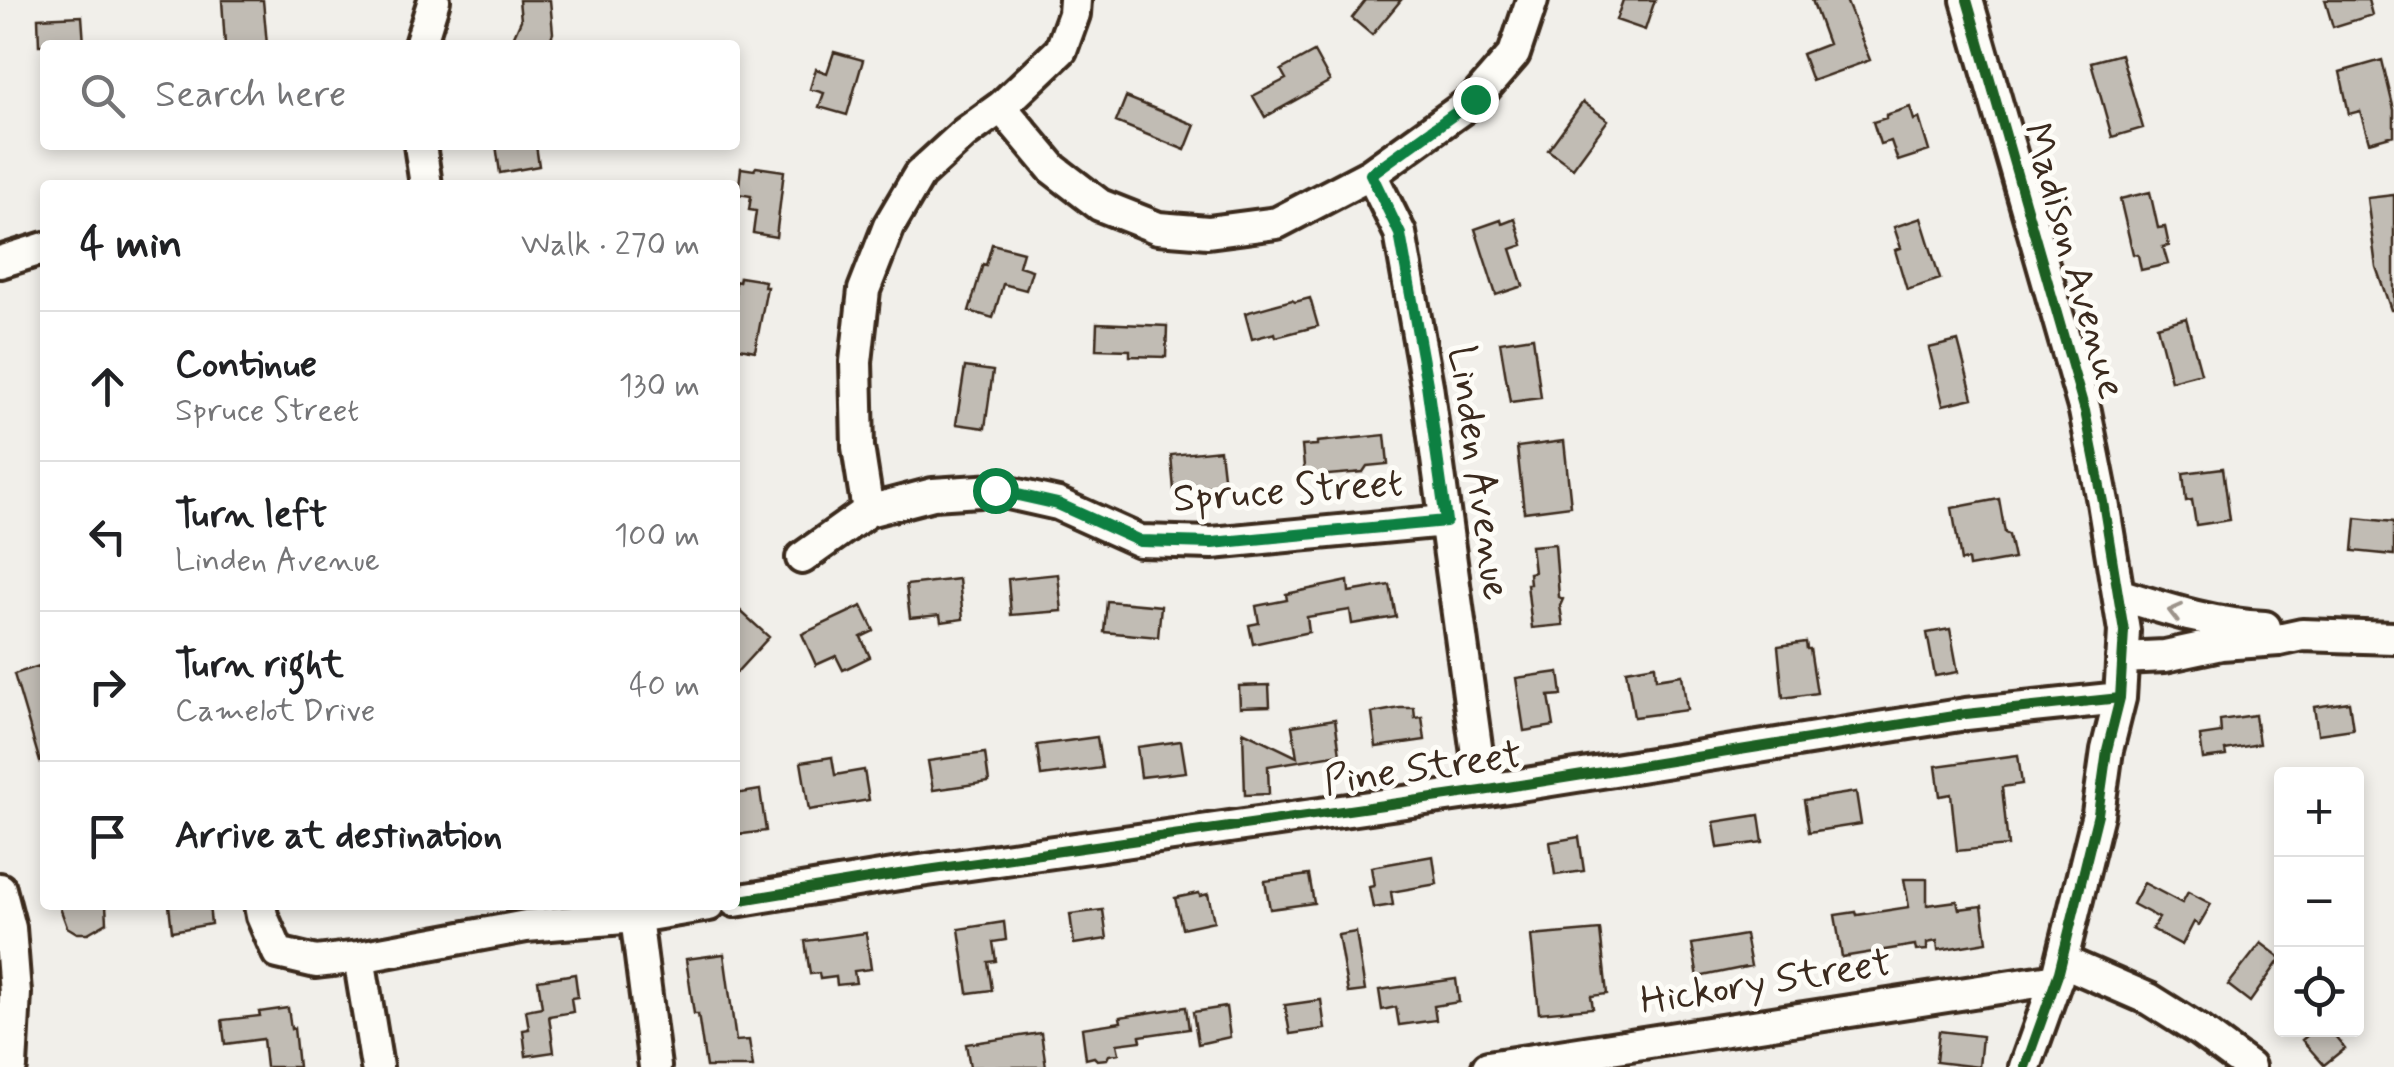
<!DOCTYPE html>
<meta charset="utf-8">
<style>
:root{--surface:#fff;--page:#f6f6f6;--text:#202124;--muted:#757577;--line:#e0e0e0}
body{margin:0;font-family:Mynerve,sans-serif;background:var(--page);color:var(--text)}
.controls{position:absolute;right:30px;bottom:30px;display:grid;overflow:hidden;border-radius:10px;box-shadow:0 5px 15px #0003}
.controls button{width:90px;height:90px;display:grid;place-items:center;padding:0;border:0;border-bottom:2px solid var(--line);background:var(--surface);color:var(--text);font:50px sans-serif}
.stop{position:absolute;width:30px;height:30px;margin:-22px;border:8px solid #0b8043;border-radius:50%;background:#fff}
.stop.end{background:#0b8043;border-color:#fff;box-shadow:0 2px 10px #0008}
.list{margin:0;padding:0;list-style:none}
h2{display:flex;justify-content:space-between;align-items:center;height:130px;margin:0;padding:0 40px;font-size:42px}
h2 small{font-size:32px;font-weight:400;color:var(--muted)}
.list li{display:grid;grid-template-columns:65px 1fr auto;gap:30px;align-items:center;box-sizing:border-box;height:150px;padding:0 40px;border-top:2px solid var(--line)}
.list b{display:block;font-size:38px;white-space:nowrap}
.list p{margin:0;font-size:32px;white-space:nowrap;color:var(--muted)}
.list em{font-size:32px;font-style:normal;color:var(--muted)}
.icon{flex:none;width:55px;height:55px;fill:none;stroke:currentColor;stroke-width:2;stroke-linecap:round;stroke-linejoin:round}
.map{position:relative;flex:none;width:2394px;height:1067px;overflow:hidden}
.search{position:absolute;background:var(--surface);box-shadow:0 5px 15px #0003;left:40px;top:40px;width:700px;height:110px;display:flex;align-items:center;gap:25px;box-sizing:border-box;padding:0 35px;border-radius:10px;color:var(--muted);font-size:38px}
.panel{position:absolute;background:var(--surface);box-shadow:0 5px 15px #0003;left:40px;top:180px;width:700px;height:730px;border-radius:10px}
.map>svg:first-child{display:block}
.building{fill:#c1bcb4;stroke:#3b2a1e;stroke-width:2.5}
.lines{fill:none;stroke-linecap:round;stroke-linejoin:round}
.minor-casing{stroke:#3b2a1e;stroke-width:38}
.minor{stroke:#fdfcf7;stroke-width:30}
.cycleway-casing{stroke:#fdfcf7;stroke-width:16}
.cycleway{stroke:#1b5e20;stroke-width:10}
.oneway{stroke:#9c938a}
.route{stroke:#0b8043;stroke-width:12}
.labels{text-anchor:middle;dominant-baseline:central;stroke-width:10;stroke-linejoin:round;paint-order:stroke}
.street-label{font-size:40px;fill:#3b2a1e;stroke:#fdfcf7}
</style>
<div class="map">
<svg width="2394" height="1067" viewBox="0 0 2394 1067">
<rect width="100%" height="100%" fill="#f1efea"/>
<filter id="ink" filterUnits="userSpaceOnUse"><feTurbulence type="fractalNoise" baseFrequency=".01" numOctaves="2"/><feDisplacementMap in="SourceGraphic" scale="20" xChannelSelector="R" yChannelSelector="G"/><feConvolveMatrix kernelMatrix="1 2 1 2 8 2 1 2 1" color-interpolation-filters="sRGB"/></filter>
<g filter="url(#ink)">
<path class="building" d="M222 0H263L267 45H225Z
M519 0H550L553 33 548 45H510L521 20Z
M1366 0H1401L1372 35 1352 18Z
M1623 0H1655L1645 30 1616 20Z
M1812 0H1846L1870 60 1812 81 1802 54 1828 44Z
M2325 0H2368L2372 15 2333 27Z
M82 16 84 44 39 45 38 18Z
M834 52 863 60 847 115 819 107 824 93 810 89 816 69 827 73Z
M1314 52 1330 81 1265 117 1253 96 1286 79 1281 70Z
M2121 54 2143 128 2112 137 2091 62Z
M2382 60 2394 110V135L2369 142 2360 111 2349 114 2340 72Z
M1126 97 1195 125 1185 150 1116 122Z
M1583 102 1608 120 1573 168 1548 150Z
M1910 107 1914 120 1919 118 1929 151 1898 161 1891 141 1880 144 1873 122 1886 118V115Z
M496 145H536L539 166 500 173Z
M756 167 784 171 776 237 753 233 756 211 749 210 751 196 738 194 741 168 754 170Z
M2150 192 2158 228 2165 227 2169 246 2163 247 2168 264 2141 270 2138 255 2133 254 2120 199Z
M2394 195V310H2391L2376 267 2367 198Z
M1921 218 1940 279 1907 290 1895 250 1901 248 1894 227Z
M1515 219 1523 245 1511 249 1523 286 1496 295 1475 229 1501 220 1502 224Z
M992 244 1023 252 1019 266 1032 270 1026 290 1003 284 993 318 969 311 983 264 986 265Z
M740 277 765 281 764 287H767L755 351 735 347V281L739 282Z
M1310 298 1318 326 1276 337 1275 333 1252 339 1245 313 1292 300 1295 302Z
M2186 318 2201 373 2171 381 2157 326Z
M1097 323 1167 326 1166 357 1130 356V350L1096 349Z
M1533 337 1541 398 1510 402 1500 342Z
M1958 341 1973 398 1943 405 1929 348Z
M965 367 993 371 985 428 956 424Z
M1385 435 1388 464 1367 466 1363 472 1305 477 1302 446 1317 445V442Z
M1564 441 1571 506 1524 512 1517 447Z
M1220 450 1224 485 1174 490 1171 455Z
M2223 468 2230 520 2196 525 2192 500 2186 501 2183 473Z
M1999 499 2005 533 2009 535 2014 559 1969 567 1968 560 1961 561 1952 508Z
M2356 518 2394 522V555L2353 551Z
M1555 544 1559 597 1563 599 1560 606 1563 625 1532 628 1527 584H1530L1529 573 1534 572 1531 546Z
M1058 574 1062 611 1011 615 1008 579Z
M959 579 963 619 941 622 940 615 910 618 906 585Z
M1348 581 1349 592 1390 585 1396 617 1352 624 1350 610 1307 617 1309 632 1253 644 1249 625 1259 623 1256 606 1287 600 1286 594Z
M1107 601 1161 606 1158 637 1104 632Z
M735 606 769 637 735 674Z
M862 606 874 631 861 637 870 657 843 670 836 656 816 665 802 634Z
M1950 629 1958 672 1935 676 1927 633Z
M1806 642 1807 649H1810L1817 693 1783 698 1778 646Z
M1655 665 1656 679 1682 675 1687 710 1634 717 1626 670Z
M39 666 45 686V761L40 762 14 674Z
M1559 672 1562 695 1549 696 1554 726 1524 731 1516 678Z
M1269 685 1270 706 1240 707 1239 686Z
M2349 702 2353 729 2318 734 2314 707Z
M1400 708H1414L1415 718 1422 717 1425 740 1376 747 1372 713Z
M2255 715 2259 744 2225 750 2226 756 2203 759 2200 736 2221 733 2220 720Z
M1335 719 1340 754 1268 766 1269 794 1245 795 1243 731 1297 757 1292 726Z
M1097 737 1102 768 1041 776 1037 745Z
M1181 741 1186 772 1141 777 1137 747Z
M985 753 989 782 933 790 928 761Z
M2018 755 2022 784 2002 787 2008 846 1957 851 1951 794 1940 796 1936 766Z
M832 757 835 775 864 770 869 800 809 810 801 762Z
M760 790 766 831 735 835V794Z
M1856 792 1861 824 1809 832 1804 800Z
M1759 815 1763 842 1718 848 1714 822Z
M1579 837 1584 871 1555 875 1550 842Z
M1433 856 1437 884 1391 892 1393 905 1373 908 1369 887 1374 886 1371 867Z
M1309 875 1314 903 1270 909 1265 881Z
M1904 879H1927V905L1957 901 1959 909 1982 906 1987 942 1938 950 1937 941 1927 943V950L1916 951 1915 945 1842 957 1835 915 1856 912 1857 915 1909 907Z
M2144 883 2182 903 2188 892 2211 904 2199 925 2194 922 2182 945 2152 929 2159 918 2133 904Z
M1199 893 1200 896 1208 894 1214 921 1182 928 1175 898Z
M59 905H106L107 922 88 933H77L67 927Z
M169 905H209L211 924 172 931Z
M1103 910 1107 939 1074 944 1070 914Z
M1004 922 1006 940 993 942 996 961 988 962 992 990 968 993 959 929Z
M1600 930 1607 994 1591 996 1593 1008 1539 1013 1531 936Z
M1356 932 1365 991 1348 993 1338 935Z
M866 933 871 969 854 971 856 983 837 985 836 977 820 979 819 973 810 974 805 941Z
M1745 935 1751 966 1698 977 1692 944Z
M2261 943 2281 958 2250 1002 2228 985Z
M724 954 736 1041 749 1040 753 1067H706L698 1014H694L686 959Z
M575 974 578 997 571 998 573 1012 549 1016 554 1052 526 1056 523 1030 529 1029 526 1010 542 1007 538 980Z
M1456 979 1459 1002 1434 1006 1436 1020 1399 1025 1396 1007 1382 1010 1379 990Z
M1321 1000 1325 1029 1290 1034 1285 1005Z
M1186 1007 1189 1029 1140 1036 1141 1041 1117 1044 1119 1053 1109 1055 1107 1059 1097 1060 1094 1057 1086 1059 1082 1028 1121 1022 1120 1017Z
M1226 1007 1230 1037 1198 1044 1193 1012Z
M288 1008 291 1029 294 1028 298 1067H266L263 1039 225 1044 222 1020 260 1016 259 1012Z
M2314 1030H2330L2345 1048 2324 1065 2302 1040Z
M1939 1031 1982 1036 1979 1067 1936 1062Z
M1041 1033 1046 1067H970L966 1044Z"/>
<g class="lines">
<g class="minor-casing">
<path id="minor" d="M1967 0 2085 411 2103 502 2124 631 2120 698 2107 750 2098 814 2059 972 2025 1067
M420 45 434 0
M1001 107 1053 169 1100 205 1158 228 1208 232 1277 223 1371 174 1475 99 1514 54 1532 0
M420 145 426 185
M1371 174 1400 233 1427 385 1482 791
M0 262 45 248
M868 511 858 447 856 362 864 290 889 226 919 175 965 133 1001 107 1061 50 1074 14 1075 0
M802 558 868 511 933 494 995 490 1058 504 1140 541 1212 543 1445 521
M2118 594C2166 609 2214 625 2265 627
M2122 658 2165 656 2221 644 2279 640 2302 635 2394 638
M0 889 10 928 15 993 11 1067
M735 901 899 874 1482 791 1966 714 2120 698
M260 905 262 916 278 953 316 962 359 957 526 926 636 917 709 905
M636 917 655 1067
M359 957 377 1067
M2062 961 2149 999 2200 1031 2249 1067
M1488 1067 2057 979"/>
</g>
<use href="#minor" class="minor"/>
<g class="cycleway-casing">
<path id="cycleway" d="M1967 0 2085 411 2103 502 2124 631 2120 698 2107 750 2098 814 2059 972 2025 1067
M735 901 899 874 1482 791 1966 714 2120 698"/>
</g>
<use href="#cycleway" class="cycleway"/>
</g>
<defs><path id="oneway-chevron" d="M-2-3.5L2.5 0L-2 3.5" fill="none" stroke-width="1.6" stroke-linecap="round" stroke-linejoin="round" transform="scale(2.5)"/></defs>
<use class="oneway" href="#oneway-chevron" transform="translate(2175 612) rotate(-166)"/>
</g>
<g class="lines" filter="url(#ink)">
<path class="route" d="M995 490 1058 504 1140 541 1212 543 1446 521 1427 384 1400 234 1371 174 1475 99"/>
</g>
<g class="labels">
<g class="street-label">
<text transform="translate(2073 261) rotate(74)">Madison Avenue</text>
<text transform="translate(1478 473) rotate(82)">Linden Avenue</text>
<text transform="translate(1288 492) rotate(-4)">Spruce Street</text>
<text transform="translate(1423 769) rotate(-8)">Pine Street</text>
<text transform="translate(1766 983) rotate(-9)">Hickory Street</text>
</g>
</g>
</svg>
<div class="controls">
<button>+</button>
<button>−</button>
<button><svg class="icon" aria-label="locate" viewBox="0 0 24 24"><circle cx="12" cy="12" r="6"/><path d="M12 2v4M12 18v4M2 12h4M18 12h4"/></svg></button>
</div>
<div class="stop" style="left:995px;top:490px"></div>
<div class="stop end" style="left:1475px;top:99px"></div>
<div class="search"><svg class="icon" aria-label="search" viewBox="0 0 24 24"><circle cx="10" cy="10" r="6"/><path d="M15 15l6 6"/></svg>Search here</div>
<section class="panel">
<h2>4 min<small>Walk · 270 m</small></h2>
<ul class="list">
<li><svg class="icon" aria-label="ahead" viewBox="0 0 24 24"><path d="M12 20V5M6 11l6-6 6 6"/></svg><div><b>Continue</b><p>Spruce Street</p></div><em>130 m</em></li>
<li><svg class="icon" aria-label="left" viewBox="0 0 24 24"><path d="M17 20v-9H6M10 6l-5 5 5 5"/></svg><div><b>Turn left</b><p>Linden Avenue</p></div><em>100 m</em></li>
<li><svg class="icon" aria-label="right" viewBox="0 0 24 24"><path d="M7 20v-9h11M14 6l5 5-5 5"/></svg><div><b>Turn right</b><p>Camelot Drive</p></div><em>40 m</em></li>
<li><svg class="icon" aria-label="arrive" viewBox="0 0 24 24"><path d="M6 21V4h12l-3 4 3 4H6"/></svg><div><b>Arrive at destination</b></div></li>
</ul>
</section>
</div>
